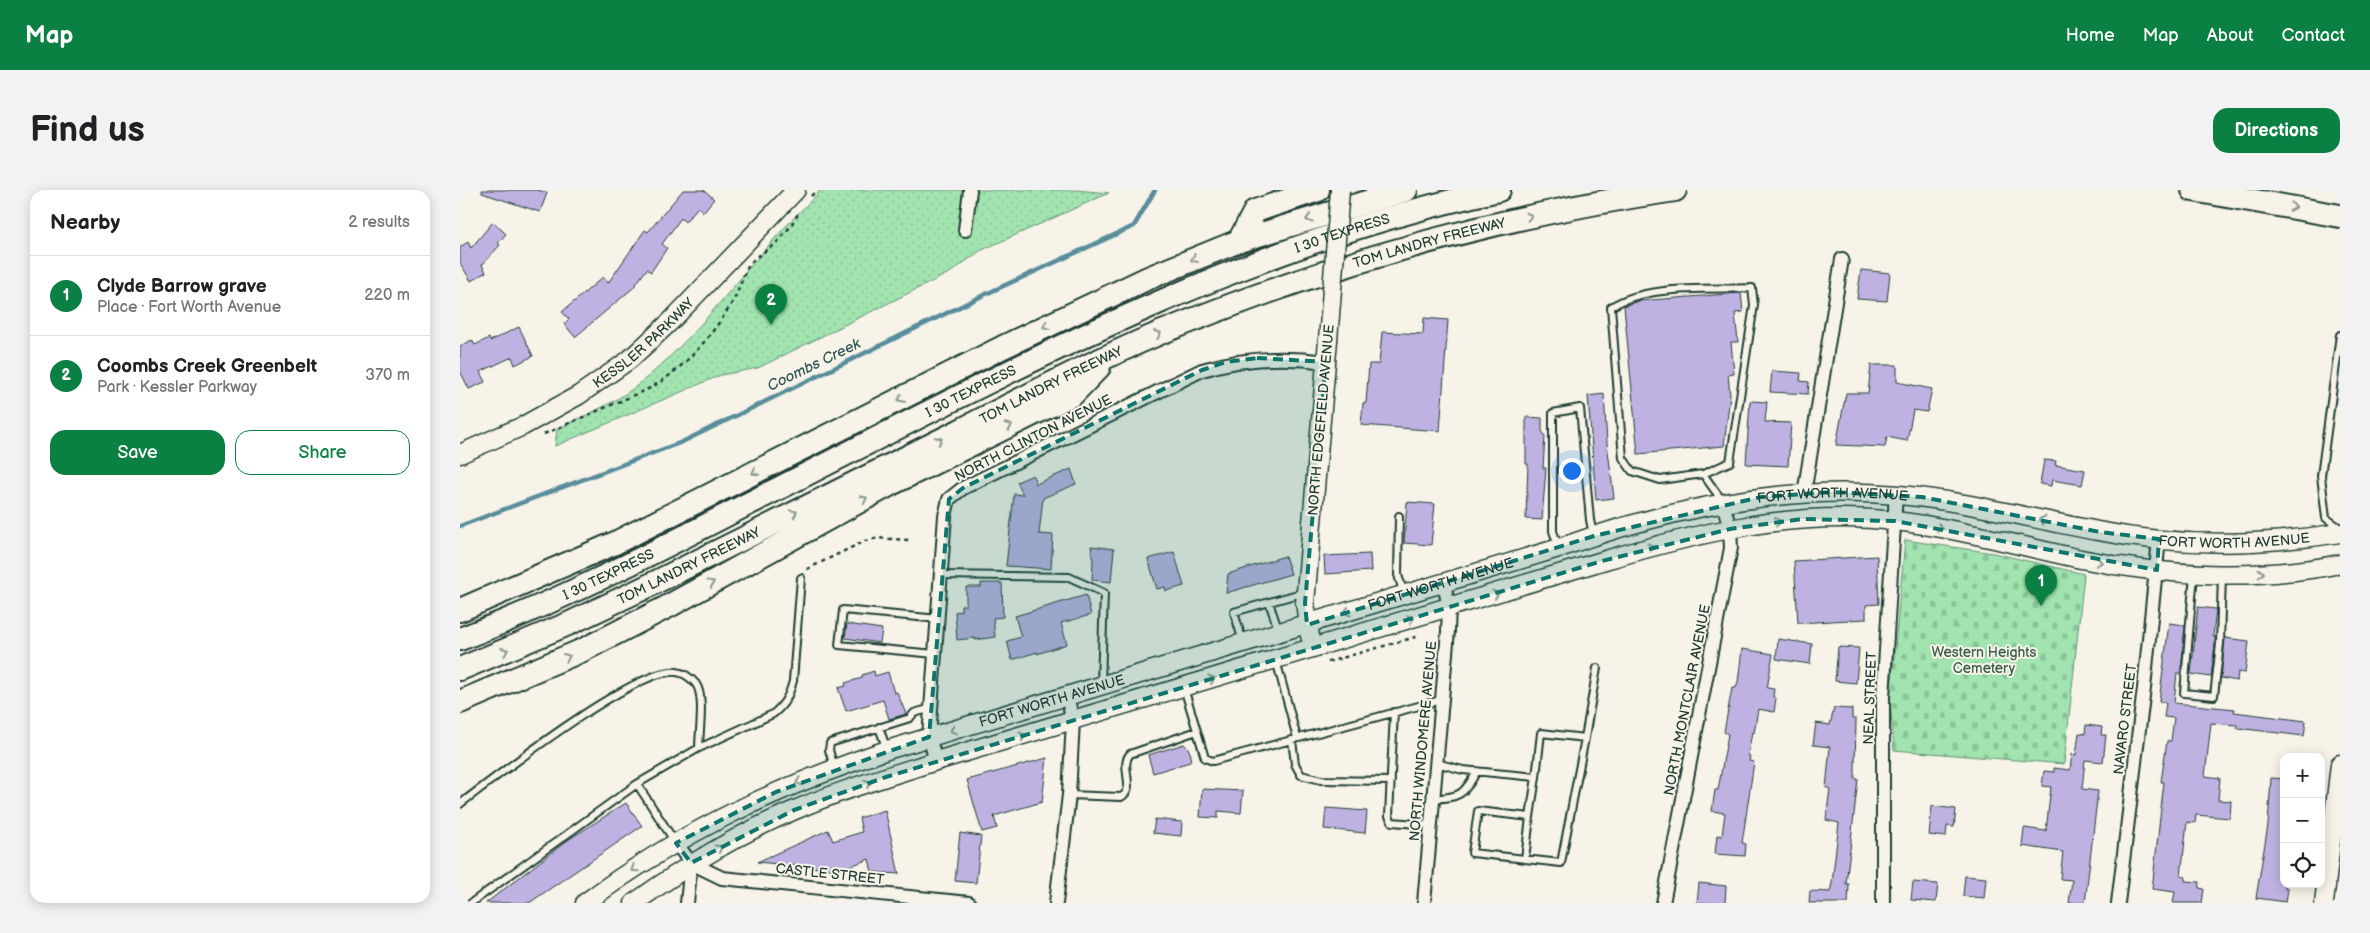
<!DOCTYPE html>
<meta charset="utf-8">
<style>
:root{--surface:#fff;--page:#f2f2f2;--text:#202124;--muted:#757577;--line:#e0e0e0;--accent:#0b8043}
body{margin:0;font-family:"Balsamiq Sans",sans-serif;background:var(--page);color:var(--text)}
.controls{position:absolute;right:15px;bottom:15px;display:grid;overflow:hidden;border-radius:10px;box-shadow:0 2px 12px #0003}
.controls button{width:45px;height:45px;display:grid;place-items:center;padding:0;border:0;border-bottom:1px solid var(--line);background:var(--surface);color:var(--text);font:25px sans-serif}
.you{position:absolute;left:1111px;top:280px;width:18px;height:18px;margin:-12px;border:4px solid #fff;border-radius:50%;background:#1a73e8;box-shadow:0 0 0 8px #1a73e833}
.badge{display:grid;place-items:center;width:32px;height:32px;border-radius:50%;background:var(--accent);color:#fff;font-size:16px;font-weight:700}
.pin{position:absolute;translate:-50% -41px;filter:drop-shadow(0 1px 2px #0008)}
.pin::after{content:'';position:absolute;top:26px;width:18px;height:15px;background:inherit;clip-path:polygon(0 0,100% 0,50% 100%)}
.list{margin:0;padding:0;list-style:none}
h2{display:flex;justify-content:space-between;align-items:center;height:65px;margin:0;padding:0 20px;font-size:21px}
h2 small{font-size:16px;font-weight:400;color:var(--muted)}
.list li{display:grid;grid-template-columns:32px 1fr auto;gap:15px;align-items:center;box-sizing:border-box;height:80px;padding:0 20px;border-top:1px solid var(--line)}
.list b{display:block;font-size:19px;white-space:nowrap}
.list p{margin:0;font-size:16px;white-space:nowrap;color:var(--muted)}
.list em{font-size:16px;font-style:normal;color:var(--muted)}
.actions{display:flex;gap:10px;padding:15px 20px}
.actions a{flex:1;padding:11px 0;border:1px solid var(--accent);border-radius:15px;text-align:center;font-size:18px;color:var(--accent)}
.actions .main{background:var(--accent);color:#fff}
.icon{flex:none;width:28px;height:28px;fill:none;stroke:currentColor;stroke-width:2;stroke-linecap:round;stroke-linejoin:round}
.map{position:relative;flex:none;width:1880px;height:713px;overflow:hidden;border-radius:15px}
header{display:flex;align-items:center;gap:30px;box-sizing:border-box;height:70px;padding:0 25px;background:var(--accent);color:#fff}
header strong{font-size:24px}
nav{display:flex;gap:28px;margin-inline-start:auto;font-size:18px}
.intro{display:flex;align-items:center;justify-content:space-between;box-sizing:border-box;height:120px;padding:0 30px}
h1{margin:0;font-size:35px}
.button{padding:12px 22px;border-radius:15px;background:var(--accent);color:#fff;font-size:18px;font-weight:700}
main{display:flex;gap:30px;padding:0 30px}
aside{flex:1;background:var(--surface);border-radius:15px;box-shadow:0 2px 12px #0003}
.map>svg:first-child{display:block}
.cemetery{fill:url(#cemetery-stones);stroke:#609072}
.park{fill:url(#park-dots);stroke:#609072}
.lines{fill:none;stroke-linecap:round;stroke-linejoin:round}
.stream{stroke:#598d9b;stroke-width:4.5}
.building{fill:#bfb2e3;stroke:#1f3d34}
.lane-casing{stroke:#1f3d34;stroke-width:10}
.street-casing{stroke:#1f3d34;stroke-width:16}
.secondary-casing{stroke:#1f3d34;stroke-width:21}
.highway-casing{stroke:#1f3d34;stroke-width:26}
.path{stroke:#1f3d34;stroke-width:2.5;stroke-dasharray:4 4;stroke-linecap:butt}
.lane{stroke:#f7f3e8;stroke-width:6}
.street{stroke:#f7f3e8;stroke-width:12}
.secondary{stroke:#f7f3e8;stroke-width:18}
.highway{stroke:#f7f3e8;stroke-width:22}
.secondary-bridge-casing{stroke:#1f3d34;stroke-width:21;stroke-linecap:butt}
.secondary-bridge{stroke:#f7f3e8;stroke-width:18}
.oneway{stroke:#8b988e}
.marked{fill:#0f766e;fill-opacity:0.2;stroke:#0f766e;stroke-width:4;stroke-dasharray:10 6;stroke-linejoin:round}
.labels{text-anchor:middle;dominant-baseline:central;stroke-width:4;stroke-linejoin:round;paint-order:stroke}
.street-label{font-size:14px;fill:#1f3d34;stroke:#f7f3e8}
.park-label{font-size:14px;fill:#395e4d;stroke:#f7f3e8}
.water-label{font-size:15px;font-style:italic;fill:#325856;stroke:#f7f3e8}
</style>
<header>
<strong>Map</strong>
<nav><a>Home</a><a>Map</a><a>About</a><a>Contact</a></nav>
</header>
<div class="intro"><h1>Find us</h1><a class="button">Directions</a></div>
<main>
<aside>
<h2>Nearby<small>2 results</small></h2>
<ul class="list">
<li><span class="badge">1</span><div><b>Clyde Barrow grave</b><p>Place · Fort Worth Avenue</p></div><em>220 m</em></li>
<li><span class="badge">2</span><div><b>Coombs Creek Greenbelt</b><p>Park · Kessler Parkway</p></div><em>370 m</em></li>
</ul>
<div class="actions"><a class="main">Save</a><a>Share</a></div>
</aside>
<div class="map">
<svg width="1880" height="713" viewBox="0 0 1880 713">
<defs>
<pattern id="cemetery-stones" width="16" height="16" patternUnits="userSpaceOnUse" patternTransform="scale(1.25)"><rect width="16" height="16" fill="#a1e4b0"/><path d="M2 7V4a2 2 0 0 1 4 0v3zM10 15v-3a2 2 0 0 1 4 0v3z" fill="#8ac498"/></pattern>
<pattern id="park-dots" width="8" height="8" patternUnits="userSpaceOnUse" patternTransform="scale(1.25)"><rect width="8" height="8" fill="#a1e4b0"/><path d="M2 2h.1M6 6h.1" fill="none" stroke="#8ac498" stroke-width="1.8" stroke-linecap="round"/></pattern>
</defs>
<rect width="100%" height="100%" fill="#f7f3e8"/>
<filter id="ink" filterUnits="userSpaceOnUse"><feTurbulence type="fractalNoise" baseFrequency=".02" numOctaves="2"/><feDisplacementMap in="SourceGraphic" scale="10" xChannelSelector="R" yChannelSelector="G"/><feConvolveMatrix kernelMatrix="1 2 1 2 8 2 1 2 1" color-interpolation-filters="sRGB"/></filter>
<g filter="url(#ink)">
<path class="cemetery" d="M1445 350 1533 363 1624 384 1604 574 1434 560 1430 510Z"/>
<path class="park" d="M361 0H616L649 3 520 61 491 82 298 178 261 185 95 256 97 239C123 226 151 215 174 198 226 158 266 104 309 55 325 36 344 18 361 0Z"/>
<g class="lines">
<path class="stream" d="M0 336 222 252 528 103 674 36 695 0"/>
</g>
<path class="building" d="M22 0H78L87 3 80 22 22 3Z
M223 0H244L254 9 243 22 238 17 225 32 221 28 202 54 207 58 191 82 187 79 173 98 115 147 104 134 109 129 102 122 143 87 148 93 185 40 188 42Z
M33 32 46 44 38 53 40 55 22 75 26 82 11 91 0 73V57L8 52 11 58Z
M1401 80 1430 83 1427 111 1397 109Z
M1281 103 1283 122 1275 123 1278 152H1271L1274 184 1268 185 1270 205 1264 256 1178 264 1164 116 1178 111Z
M964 128 988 130 980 241 901 235 903 213H906L909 174H919L922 142 963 144Z
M59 137 73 166 55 175 52 167 20 182 25 192 9 199 0 181V156L12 150 15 155 29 148 30 151Z
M1411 175H1437V192L1472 199 1467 222 1453 220 1447 251 1427 247 1425 257 1376 255 1386 203H1408Z
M1312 181 1341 183 1340 191 1349 192 1348 204 1310 202Z
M1144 204 1147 253 1154 308 1136 310 1128 206Z
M1290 211 1307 212 1305 232 1331 233 1328 276 1286 274Z
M1066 227 1082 228V241L1085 246 1083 278H1086L1082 330 1066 329 1068 274H1066Z
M1584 270 1596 271 1595 275 1625 280 1622 295 1592 290 1591 296 1580 294Z
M611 279 616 294 583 308 579 344 593 345 591 379 546 376 554 304 563 305 557 292 573 285 576 294Z
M947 312 975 314 971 355 944 353Z
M631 356 654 359 651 392 632 390 633 371Z
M714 362 724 396 706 401 705 397 697 399 688 369Z
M910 364 911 381 865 384 864 366Z
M825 366 831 384 766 403 768 384Z
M1417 366 1419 414 1406 415V429L1338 433 1334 371Z
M521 393H542L543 427 533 428 535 447 515 450V448L497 450 495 422 501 421V415H506V397H521Z
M626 405 631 425 601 433 607 454 577 464V462L552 470 547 451 561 447 555 426Z
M1738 417 1756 419 1753 446 1755 447V454L1751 487 1731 484Z
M1709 433 1725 435 1721 483H1717L1714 513 1775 519 1774 522 1846 531 1844 546 1777 538V535L1751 533 1745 586 1760 588 1758 610 1771 611 1770 628 1736 625 1735 633 1727 632 1721 686 1726 687 1725 691 1740 692 1739 698 1744 699 1742 713H1713L1715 702 1692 699 1704 592H1701L1707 551H1711L1714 528 1704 527 1706 513 1699 512Z
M387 434 422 439 420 453 385 448Z
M1765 448 1789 451 1785 483 1778 482 1777 491 1761 488Z
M1318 449 1352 454 1350 474 1316 469Z
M1378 457 1399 458 1396 493 1375 491Z
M1282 459 1313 464 1307 498 1314 499 1313 507 1316 508 1314 522 1298 519 1294 543 1292 542 1288 565 1290 566 1289 571 1294 572 1282 653 1286 654 1285 666 1255 664 1257 645 1262 646 1265 623 1252 621 1255 600H1258L1268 544 1264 542 1272 498H1276L1278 492Z
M414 481 415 486 428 482 434 503 437 502 446 524 429 529 423 510 386 521 378 498 386 496 385 493 402 488V485Z
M1374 518 1392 519V529H1396L1395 578V589H1398L1386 694H1389L1388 713H1349L1350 701 1370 702 1372 693 1379 633 1366 630 1370 598H1366L1370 557 1353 555 1356 533 1370 535Z
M1626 535 1642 537 1641 545H1646L1643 572 1625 570 1622 599 1638 601 1625 713H1609L1612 690 1600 689 1603 662 1562 656 1564 638 1586 641 1591 597 1582 596 1584 581 1594 582V578L1610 580 1612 564 1616 565 1619 543 1625 544Z
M724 554 728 558 731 565 730 572 693 583 688 565Z
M587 568 582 612 534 626 537 638 522 642 507 590Z
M1811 588 1824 589V694H1826L1825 699H1828L1826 712 1796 708 1808 635Z
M742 599 783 601 781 623 758 621V628L740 627Z
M166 613 182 636 69 713H26L108 650Z
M1472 616 1496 619 1494 637 1487 636 1486 647 1469 645Z
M866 618 907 621 905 643 864 639Z
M425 620 439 684 412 682 409 669 380 680 297 672 368 640 373 651 402 642 399 628Z
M695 629 722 632 721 646 693 643Z
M500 643 521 646 516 693 495 691Z
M1505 686 1526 688 1524 708 1503 706Z
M1453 692 1478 694 1476 712 1451 710Z
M1239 693 1266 696 1265 713H1237Z"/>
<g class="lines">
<g class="lane-casing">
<path id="lane" d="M1880 145 1861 286 1866 328 1880 338
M1243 284 1200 290 1172 281 1163 268 1151 117C1186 94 1250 100 1292 98L1294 115 1270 272 1243 284 1263 312
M939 326 938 385 944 404
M1098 356 1093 341V223L1120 218 1130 330 1133 344
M1734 384 1724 503 1754 506 1760 454 1762 384
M482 385 609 387 644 403 641 493
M809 412 819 442
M783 452 774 422 845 402
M475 464 379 455 383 420 479 429
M816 470 837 548
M724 498 737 541
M934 522 929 626 932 632 970 635
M419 537 427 560
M1125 548 1137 478
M832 550 835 574 841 585 861 590 931 591
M976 573 1003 580 1076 587 1081 543 1125 548 1101 673 1012 663 1018 621 1070 627 1076 587
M374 577 369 560 370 553 450 528 454 523 472 518
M177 594 215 652
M609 605 661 607C677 599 659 576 670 564L737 541 745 568 753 571 981 510
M972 609C1000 607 1003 606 1017 581
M0 614C36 587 178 475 217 482 224 483 231 488 236 494 245 507 239 542 239 558
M1065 669 1070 627
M11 713 177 594 239 558 313 524C325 514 329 506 333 491L341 388"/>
</g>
<g class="street-casing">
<path id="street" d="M505 40 510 0
M1344 304 1382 69
M476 571 469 547 485 326 489 309 503 298 742 180C783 168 823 166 866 172
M216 653 231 673 227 713
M231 673 262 688 509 713
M596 713 609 605 613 531 607 506
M964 713 988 441 989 418 984 393
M1203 713 1271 358 1270 339 1263 313
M1423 713V507L1436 304
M1658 713 1684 498 1699 349"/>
</g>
<g class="secondary-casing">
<g id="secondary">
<path id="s1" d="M0 264 63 236 119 205 169 170 211 131 336 0"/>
<path d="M850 446 845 413 868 150"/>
<path id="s2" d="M125 713C220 642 315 598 427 560L1099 358C1207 319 1324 294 1439 305 1506 311 1572 329 1638 341 1719 357 1799 356 1880 343"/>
<path d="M174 713C225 677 277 644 335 620 381 600 429 586 476 571L1142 371C1237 343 1335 319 1435 331 1498 338 1559 356 1621 369 1704 386 1796 391 1880 374"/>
<path d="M1864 713 1880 574"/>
</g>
</g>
<g class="highway-casing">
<g id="highway">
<path d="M1733 0 1880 26"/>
<path d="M779 51 795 21 858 0"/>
<path d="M0 420 153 354 543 157 688 88 779 51 946 0"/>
<path id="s3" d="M0 449C98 412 191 364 284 316 528 193 769 57 1039 0"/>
<path id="s4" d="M0 479 108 434 184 398C289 346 394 293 499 241 565 207 631 172 700 143 866 75 1037 26 1215 0"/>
<path d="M0 512 123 460 207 417 429 295 612 205 639 177"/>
</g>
</g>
<path class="path" d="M351 6 357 0
M84 244 186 200C221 183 252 146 272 113 279 101 282 86 289 75 296 65 307 61 316 53 326 44 332 34 339 22
M347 379 405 351 418 348 449 350
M868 472 959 446"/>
<use href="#lane" class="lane"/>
<use href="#street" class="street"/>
<use href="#secondary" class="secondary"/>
<use href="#highway" class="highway"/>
<g class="secondary-bridge-casing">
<path id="secondary-bridge" d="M868 150 880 0"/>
</g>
<use href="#secondary-bridge" class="secondary-bridge"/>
</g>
<defs><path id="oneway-chevron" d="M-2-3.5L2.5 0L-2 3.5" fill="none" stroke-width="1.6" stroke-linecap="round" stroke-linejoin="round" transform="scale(1.25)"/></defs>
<g class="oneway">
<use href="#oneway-chevron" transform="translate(1833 17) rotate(11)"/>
<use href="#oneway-chevron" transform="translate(1069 26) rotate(-13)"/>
<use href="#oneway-chevron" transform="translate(849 29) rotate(163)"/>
<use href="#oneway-chevron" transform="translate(734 69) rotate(158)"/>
<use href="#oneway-chevron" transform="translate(586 136) rotate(154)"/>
<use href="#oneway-chevron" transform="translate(698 144) rotate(-23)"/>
<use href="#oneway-chevron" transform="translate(441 209) rotate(153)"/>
<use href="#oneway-chevron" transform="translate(549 236) rotate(-26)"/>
<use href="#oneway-chevron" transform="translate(479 250) rotate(-27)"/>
<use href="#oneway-chevron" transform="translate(295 282) rotate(153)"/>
<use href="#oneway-chevron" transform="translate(404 309) rotate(-28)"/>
<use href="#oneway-chevron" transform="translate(334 323) rotate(-27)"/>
<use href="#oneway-chevron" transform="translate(1582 330) rotate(-168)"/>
<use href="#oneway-chevron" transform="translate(1318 332) rotate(-6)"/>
<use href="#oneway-chevron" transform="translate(1480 338) rotate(10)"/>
<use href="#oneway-chevron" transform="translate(1191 357) rotate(-16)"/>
<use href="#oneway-chevron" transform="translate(1639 372) rotate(9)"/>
<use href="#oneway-chevron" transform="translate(1801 383) rotate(-2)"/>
<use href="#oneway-chevron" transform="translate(251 393) rotate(-29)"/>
<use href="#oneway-chevron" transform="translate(1036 404) rotate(-17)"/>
<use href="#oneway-chevron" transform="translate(887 422) rotate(163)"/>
<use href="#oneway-chevron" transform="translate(951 429) rotate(-16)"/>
<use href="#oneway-chevron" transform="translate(45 461) rotate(-23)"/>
<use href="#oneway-chevron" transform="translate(107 467) rotate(-23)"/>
<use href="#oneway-chevron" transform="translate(752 489) rotate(-17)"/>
<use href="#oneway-chevron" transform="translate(493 540) rotate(163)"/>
<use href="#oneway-chevron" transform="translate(563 546) rotate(-16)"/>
<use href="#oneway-chevron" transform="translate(339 592) rotate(158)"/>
<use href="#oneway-chevron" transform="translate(408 593) rotate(-19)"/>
<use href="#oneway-chevron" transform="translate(259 658) rotate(-29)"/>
<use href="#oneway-chevron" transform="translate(174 679) rotate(146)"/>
</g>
</g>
<path class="marked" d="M797 168 866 172 845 413 847 435 1134 346 1301 307 1372 302 1462 307 1640 342 1699 349 1697 380 1435 331 1342 329 1270 339 1142 371 426 587 334 620 231 673 216 653 316 602 469 547 489 309 503 298 742 180 766 172Z"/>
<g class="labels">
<g class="street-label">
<text stroke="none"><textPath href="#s3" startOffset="972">I 30 TEXPRESS</textPath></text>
<text stroke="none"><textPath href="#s4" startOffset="1061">TOM LANDRY FREEWAY</textPath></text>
<text stroke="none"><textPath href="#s1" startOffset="216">KESSLER PARKWAY</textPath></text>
<text stroke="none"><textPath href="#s4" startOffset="656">TOM LANDRY FREEWAY</textPath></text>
<text stroke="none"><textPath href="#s3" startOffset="568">I 30 TEXPRESS</textPath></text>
<text transform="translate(861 230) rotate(-85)">NORTH EDGEFIELD AVENUE</text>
<text transform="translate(573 248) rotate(-27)">NORTH CLINTON AVENUE</text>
<text stroke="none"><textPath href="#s2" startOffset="1322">FORT WORTH AVENUE</textPath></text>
<text stroke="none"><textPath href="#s2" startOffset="1728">FORT WORTH AVENUE</textPath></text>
<text stroke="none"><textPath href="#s4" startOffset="251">TOM LANDRY FREEWAY</textPath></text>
<text stroke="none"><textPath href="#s3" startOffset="162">I 30 TEXPRESS</textPath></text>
<text stroke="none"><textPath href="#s2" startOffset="918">FORT WORTH AVENUE</textPath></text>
<text transform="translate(1410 508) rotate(-88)">NEAL STREET</text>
<text transform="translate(1227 510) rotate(-79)">NORTH MONTCLAIR AVENUE</text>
<text stroke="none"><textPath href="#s2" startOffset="512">FORT WORTH AVENUE</textPath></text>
<text transform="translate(1665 529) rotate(-83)">NAVARO STREET</text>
<text transform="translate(963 551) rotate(-85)">NORTH WINDOMERE AVENUE</text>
<text transform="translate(370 684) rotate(6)">CASTLE STREET</text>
</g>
<g class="park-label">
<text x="1524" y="462">Western Heights<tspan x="1524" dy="16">Cemetery</tspan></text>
</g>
<g class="water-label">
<text transform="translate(354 175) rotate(-26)">Coombs Creek</text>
</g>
</g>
</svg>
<div class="controls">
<button>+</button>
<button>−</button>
<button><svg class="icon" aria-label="locate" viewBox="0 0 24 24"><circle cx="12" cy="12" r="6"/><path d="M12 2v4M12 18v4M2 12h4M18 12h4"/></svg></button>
</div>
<div class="you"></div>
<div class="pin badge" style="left:1581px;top:416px">1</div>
<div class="pin badge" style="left:311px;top:135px">2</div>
</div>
</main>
